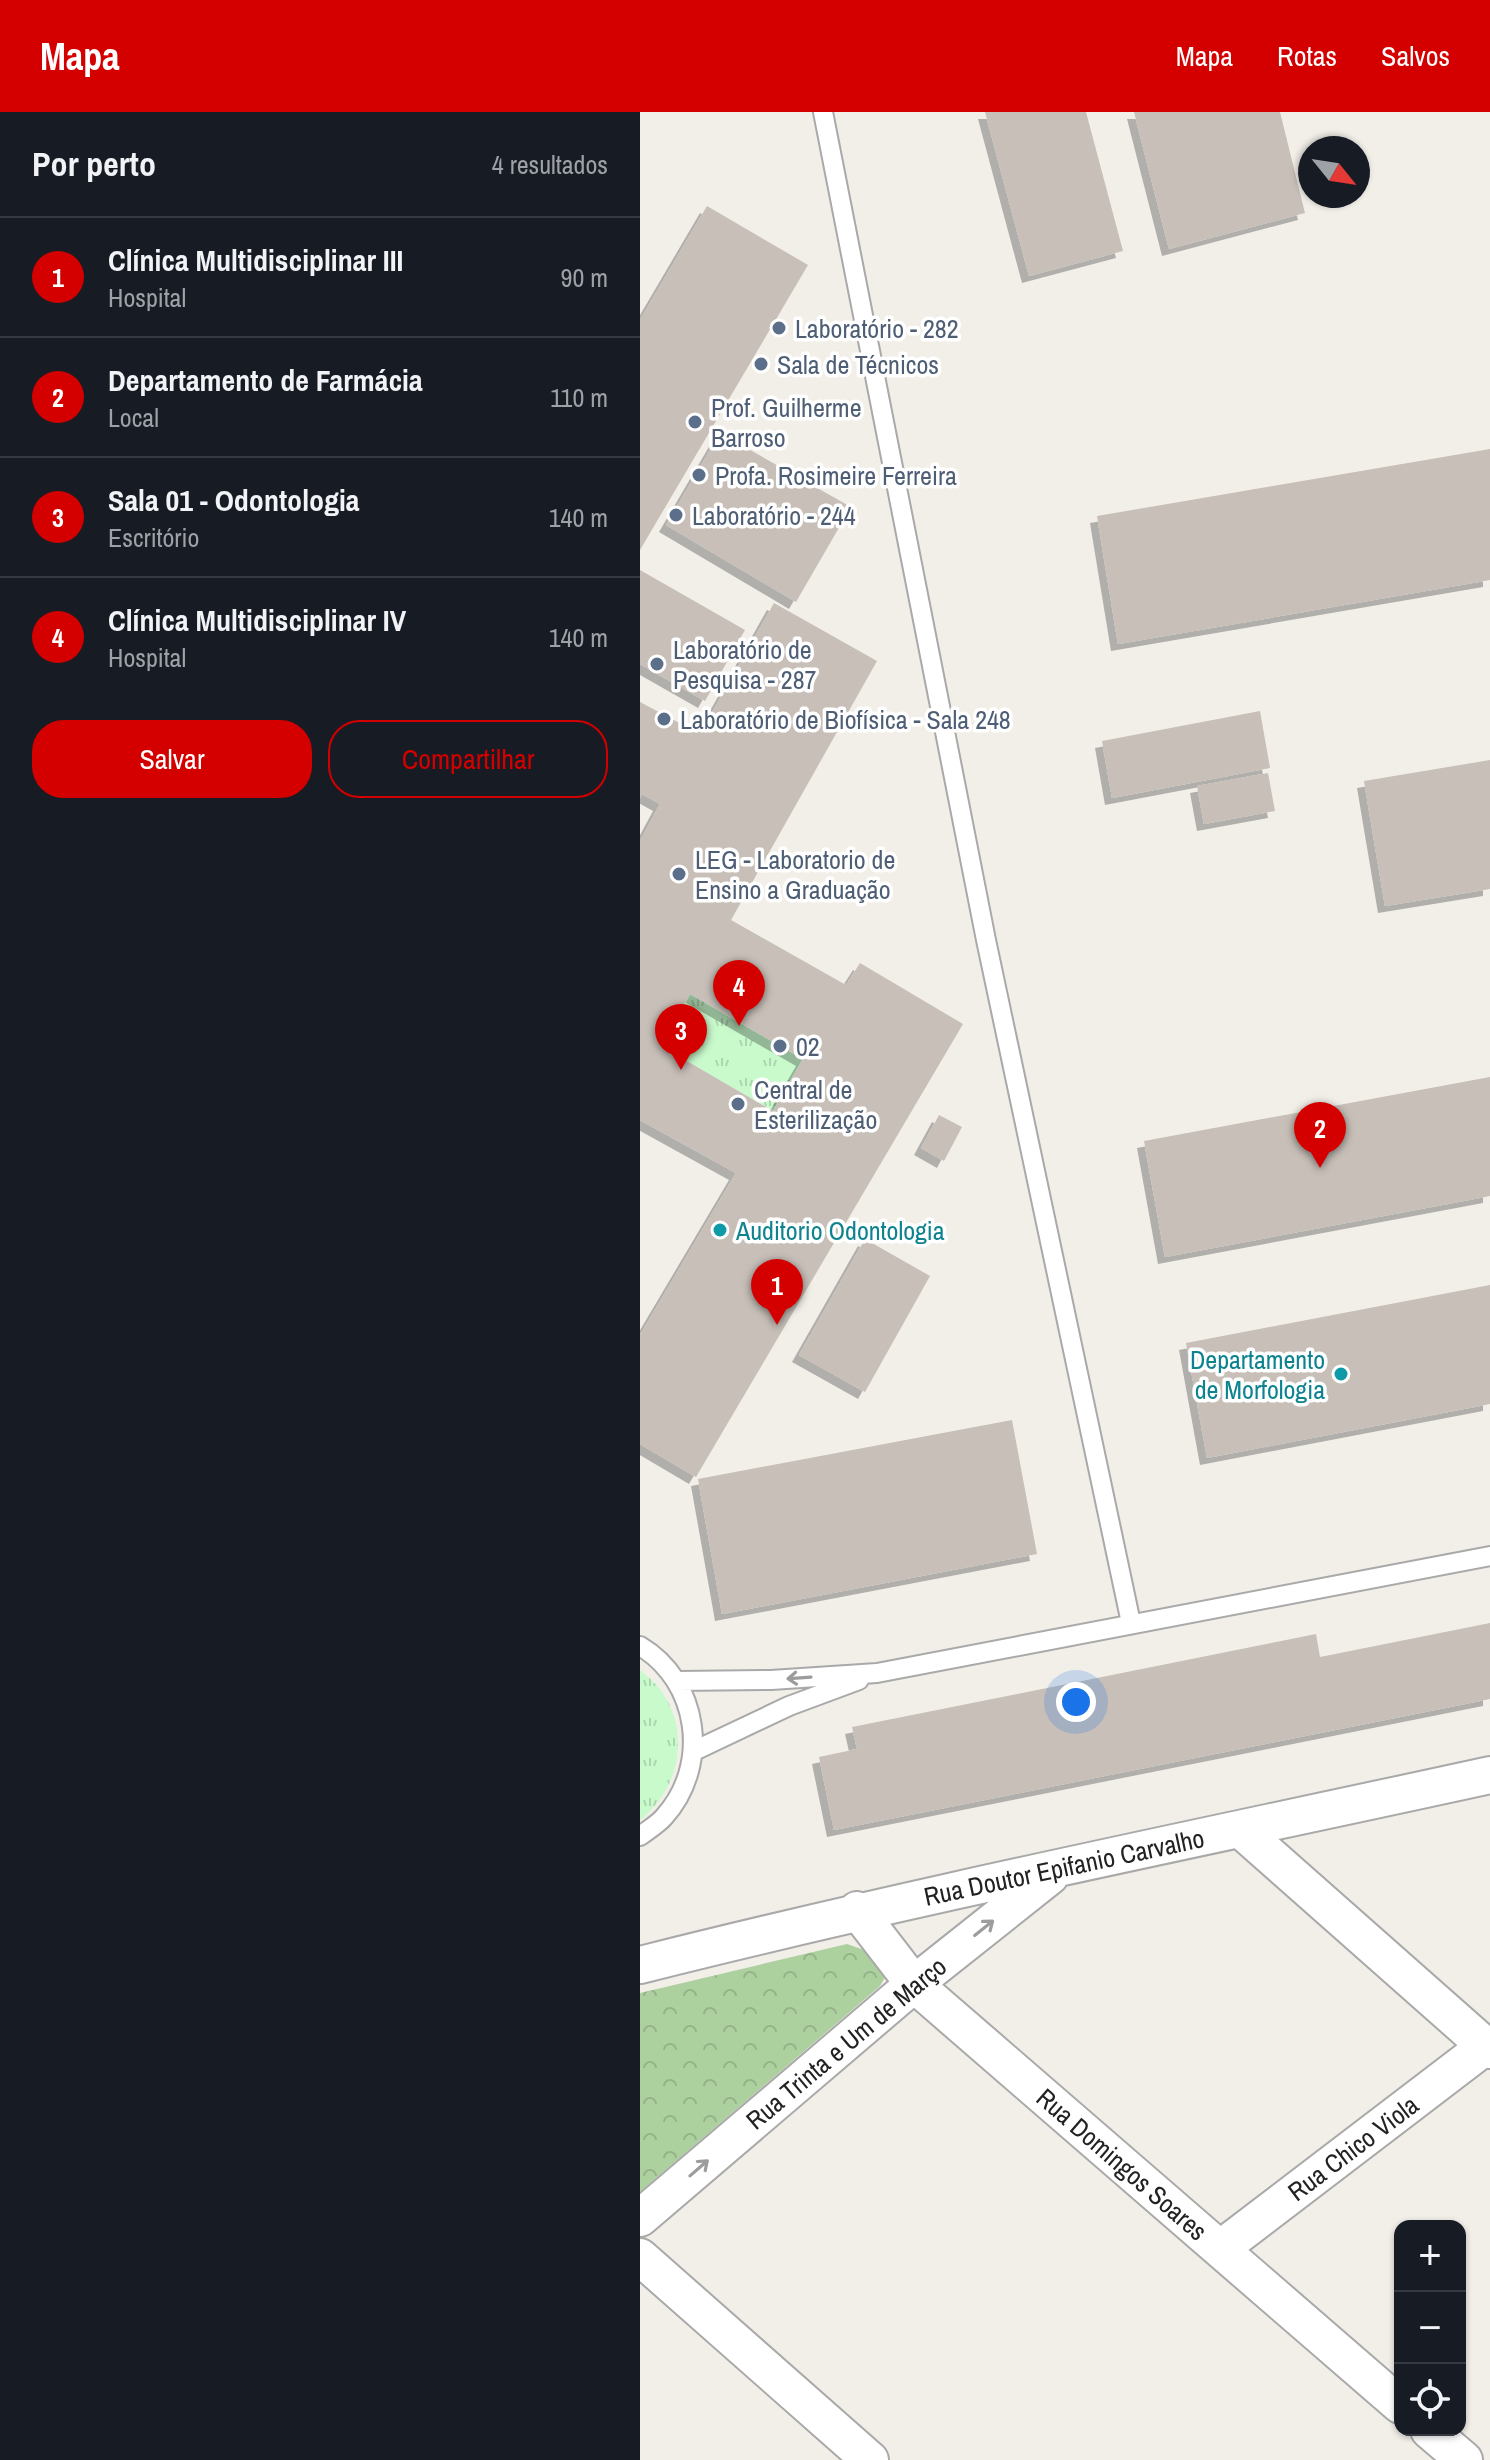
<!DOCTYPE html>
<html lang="pt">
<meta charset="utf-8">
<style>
:root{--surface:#171b24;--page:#242831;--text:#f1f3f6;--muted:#9ea1a6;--line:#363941;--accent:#d40000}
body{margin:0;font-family:"Archivo Narrow",sans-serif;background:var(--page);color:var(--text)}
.controls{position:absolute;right:24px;bottom:24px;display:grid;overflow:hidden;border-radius:16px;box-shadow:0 2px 6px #0004}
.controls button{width:72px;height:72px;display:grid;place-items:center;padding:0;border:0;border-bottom:2px solid var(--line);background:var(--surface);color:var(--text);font:40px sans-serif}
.compass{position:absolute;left:658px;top:24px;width:72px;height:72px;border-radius:50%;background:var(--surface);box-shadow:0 2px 6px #0004;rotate:120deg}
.you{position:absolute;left:436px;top:1590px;width:28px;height:28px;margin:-20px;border:6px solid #fff;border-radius:50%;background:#1a73e8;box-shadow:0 0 0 12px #1a73e833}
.badge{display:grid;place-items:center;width:52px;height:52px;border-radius:50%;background:var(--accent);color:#fff;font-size:26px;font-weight:700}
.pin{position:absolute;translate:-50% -66px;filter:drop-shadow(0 2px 4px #0008)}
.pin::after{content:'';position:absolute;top:42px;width:28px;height:24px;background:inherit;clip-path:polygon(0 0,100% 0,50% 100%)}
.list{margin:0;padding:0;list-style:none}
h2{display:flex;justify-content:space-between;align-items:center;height:104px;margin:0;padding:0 32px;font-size:34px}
h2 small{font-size:26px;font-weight:400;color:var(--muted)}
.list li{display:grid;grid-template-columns:52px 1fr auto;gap:24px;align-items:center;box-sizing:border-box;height:120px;padding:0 32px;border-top:2px solid var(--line)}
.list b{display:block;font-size:30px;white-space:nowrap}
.list p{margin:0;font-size:26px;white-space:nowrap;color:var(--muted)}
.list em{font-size:26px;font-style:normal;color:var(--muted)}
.actions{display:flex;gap:16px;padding:24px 32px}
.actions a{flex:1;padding:18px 0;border:2px solid var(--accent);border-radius:32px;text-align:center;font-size:28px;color:var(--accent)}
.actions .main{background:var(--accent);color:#fff}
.icon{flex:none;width:44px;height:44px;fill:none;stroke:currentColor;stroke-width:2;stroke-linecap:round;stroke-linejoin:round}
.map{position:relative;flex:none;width:850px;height:2348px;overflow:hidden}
header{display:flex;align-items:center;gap:48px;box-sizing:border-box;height:112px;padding:0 40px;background:var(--accent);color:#fff}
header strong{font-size:38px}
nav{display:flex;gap:44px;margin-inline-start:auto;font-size:28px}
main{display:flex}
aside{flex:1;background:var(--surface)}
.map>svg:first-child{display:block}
.forest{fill:url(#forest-crowns)}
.park{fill:url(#park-tufts)}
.building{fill:#c7bfb8;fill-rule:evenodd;filter:url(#shadow)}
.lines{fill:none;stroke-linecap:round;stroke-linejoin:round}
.service-casing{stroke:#a9a9a9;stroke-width:22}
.minor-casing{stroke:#a9a9a9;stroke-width:40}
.service{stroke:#fff;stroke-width:18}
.minor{stroke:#fff;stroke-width:36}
.oneway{stroke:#9c9c9c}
.service-dot{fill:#5c6f8a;stroke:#fff;stroke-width:3}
.culture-dot{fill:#0f9aa8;stroke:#fff;stroke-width:3}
.labels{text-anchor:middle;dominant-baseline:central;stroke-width:7;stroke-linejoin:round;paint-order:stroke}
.service-label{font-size:26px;fill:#4e5e75;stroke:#fff;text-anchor:start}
.culture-label{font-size:26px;fill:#0d838f;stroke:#fff;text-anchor:start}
.street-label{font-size:26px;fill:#222;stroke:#fff}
</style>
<header>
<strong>Mapa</strong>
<nav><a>Mapa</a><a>Rotas</a><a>Salvos</a></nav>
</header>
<main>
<aside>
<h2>Por perto<small>4 resultados</small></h2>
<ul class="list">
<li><span class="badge">1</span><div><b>Clínica Multidisciplinar III</b><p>Hospital</p></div><em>90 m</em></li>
<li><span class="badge">2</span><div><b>Departamento de Farmácia</b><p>Local</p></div><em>110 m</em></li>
<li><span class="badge">3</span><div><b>Sala 01 - Odontologia</b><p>Escritório</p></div><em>140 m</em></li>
<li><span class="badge">4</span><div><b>Clínica Multidisciplinar IV</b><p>Hospital</p></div><em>140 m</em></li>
</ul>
<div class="actions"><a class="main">Salvar</a><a>Compartilhar</a></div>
</aside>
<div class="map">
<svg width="850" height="2348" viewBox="0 0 850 2348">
<defs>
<pattern id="forest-crowns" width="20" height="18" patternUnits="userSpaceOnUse" patternTransform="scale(2)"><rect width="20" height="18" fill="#add19e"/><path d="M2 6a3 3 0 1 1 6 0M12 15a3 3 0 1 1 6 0" fill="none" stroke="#95b388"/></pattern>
<pattern id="park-tufts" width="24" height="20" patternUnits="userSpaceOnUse" patternTransform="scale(2)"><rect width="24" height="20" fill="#c8facc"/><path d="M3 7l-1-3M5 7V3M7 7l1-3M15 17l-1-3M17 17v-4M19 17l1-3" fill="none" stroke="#acd6af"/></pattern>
<filter id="shadow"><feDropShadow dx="-7" dy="7" stdDeviation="0" flood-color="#0004"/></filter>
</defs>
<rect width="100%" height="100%" fill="#f2efe9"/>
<path class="forest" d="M207 1832 241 1844 247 1862 240 1874 0 2080V1881Z"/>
<path class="park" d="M50 882 163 947 133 999 21 934Z
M0 1558C7 1564 17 1572 22 1580 51 1622 39 1678 0 1708Z"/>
<path class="building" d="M345 0H446L483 139 389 164Z
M494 0H640L665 101 529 137Z
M67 94 168 153 0 438V208Z
M80 321 211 395 156 490 26 413Z
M850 337V468L478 532 457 404Z
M0 458 105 518 65 589 0 552Z
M134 491 237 549 91 808 206 873 220 851 323 912 56 1365 0 1332V1223L96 1061 0 1008V729L20 692 2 682 0 686V590L60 622ZM50 882 163 947 133 999 21 934Z
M620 599 630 656 472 686 462 629Z
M850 648V777L745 794 724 669Z
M628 661 635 699 564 712 557 674Z
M850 965V1084L525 1145 504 1029Z
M299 1003 322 1015 304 1049 281 1036Z
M225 1127 290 1164 225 1280 159 1243Z
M850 1173V1292L567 1346 546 1231Z
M372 1308 397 1442 82 1502 58 1367Z
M850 1511V1587L194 1718 179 1645 217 1637 212 1615 676 1522 680 1545Z"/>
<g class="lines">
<g class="service-casing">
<path id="service" d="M183 0 346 828 491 1511
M0 1534C59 1569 71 1653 24 1705 18 1712 8 1718 0 1724
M38 1569 131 1568 237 1561 850 1444
M54 1639 149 1594 219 1568"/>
</g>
<g class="minor-casing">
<path id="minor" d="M600 1717 850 1938
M217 1798 274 1872 760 2293
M0 1853C282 1782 566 1725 850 1663
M0 2106 274 1872 410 1764
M580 2137 846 1934
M0 2145 230 2348
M789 2318 824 2348"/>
</g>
<use href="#service" class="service"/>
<use href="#minor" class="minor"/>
</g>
<defs><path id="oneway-shaft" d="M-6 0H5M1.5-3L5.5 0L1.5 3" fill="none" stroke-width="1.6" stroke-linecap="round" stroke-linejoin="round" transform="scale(2)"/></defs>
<g class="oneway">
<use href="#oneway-shaft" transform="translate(159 1566) rotate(176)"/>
<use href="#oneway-shaft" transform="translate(344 1816) rotate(-39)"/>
<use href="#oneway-shaft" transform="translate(59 2056) rotate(-41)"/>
</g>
<g class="service-dot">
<circle cx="139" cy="216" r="8"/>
<circle cx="121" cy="252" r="8"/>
<circle cx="55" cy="310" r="8"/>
<circle cx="59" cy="363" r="8"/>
<circle cx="36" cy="403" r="8"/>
<circle cx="17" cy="552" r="8"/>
<circle cx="24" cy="607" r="8"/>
<circle cx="39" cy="762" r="8"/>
<circle cx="140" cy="934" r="8"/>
<circle cx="98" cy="992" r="8"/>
</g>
<g class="culture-dot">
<circle cx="80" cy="1118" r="8"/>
<circle cx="701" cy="1262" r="8"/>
</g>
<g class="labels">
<g class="service-label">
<text x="155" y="216">Laboratório - 282</text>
<text x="137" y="252">Sala de Técnicos</text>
<text x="71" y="295">Prof. Guilherme<tspan x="71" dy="30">Barroso</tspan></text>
<text x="75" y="363">Profa. Rosimeire Ferreira</text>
<text x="52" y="403">Laboratório - 244</text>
<text x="33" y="537">Laboratório de<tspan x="33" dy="30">Pesquisa - 287</tspan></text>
<text x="40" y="607">Laboratório de Biofísica - Sala 248</text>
<text x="55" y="747">LEG - Laboratorio de<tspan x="55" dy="30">Ensino a Graduação</tspan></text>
<text x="156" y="934">02</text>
<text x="114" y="977">Central de<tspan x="114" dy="30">Esterilização</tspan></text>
</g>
<g class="culture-label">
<text x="96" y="1118">Auditorio Odontologia</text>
<text x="685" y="1247" text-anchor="end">Departamento<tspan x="685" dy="30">de Morfologia</tspan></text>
</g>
<g class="street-label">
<text transform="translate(424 1755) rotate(-12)">Rua Doutor Epifanio Carvalho</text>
<text transform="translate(206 1931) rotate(-40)">Rua Trinta e Um de Março</text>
<text transform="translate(713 2036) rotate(-37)">Rua Chico Viola</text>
<text transform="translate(482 2052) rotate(41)">Rua Domingos Soares</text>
</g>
</g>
</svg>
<div class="controls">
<button>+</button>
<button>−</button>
<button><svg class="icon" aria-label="locate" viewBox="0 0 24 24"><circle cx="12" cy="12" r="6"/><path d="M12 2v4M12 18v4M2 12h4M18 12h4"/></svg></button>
</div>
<svg class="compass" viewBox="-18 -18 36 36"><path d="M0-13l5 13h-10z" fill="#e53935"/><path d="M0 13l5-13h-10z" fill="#9ea1a6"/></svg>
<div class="you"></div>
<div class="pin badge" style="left:137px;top:1213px">1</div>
<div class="pin badge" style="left:680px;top:1056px">2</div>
<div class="pin badge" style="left:41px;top:958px">3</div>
<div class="pin badge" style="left:99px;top:914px">4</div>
</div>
</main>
